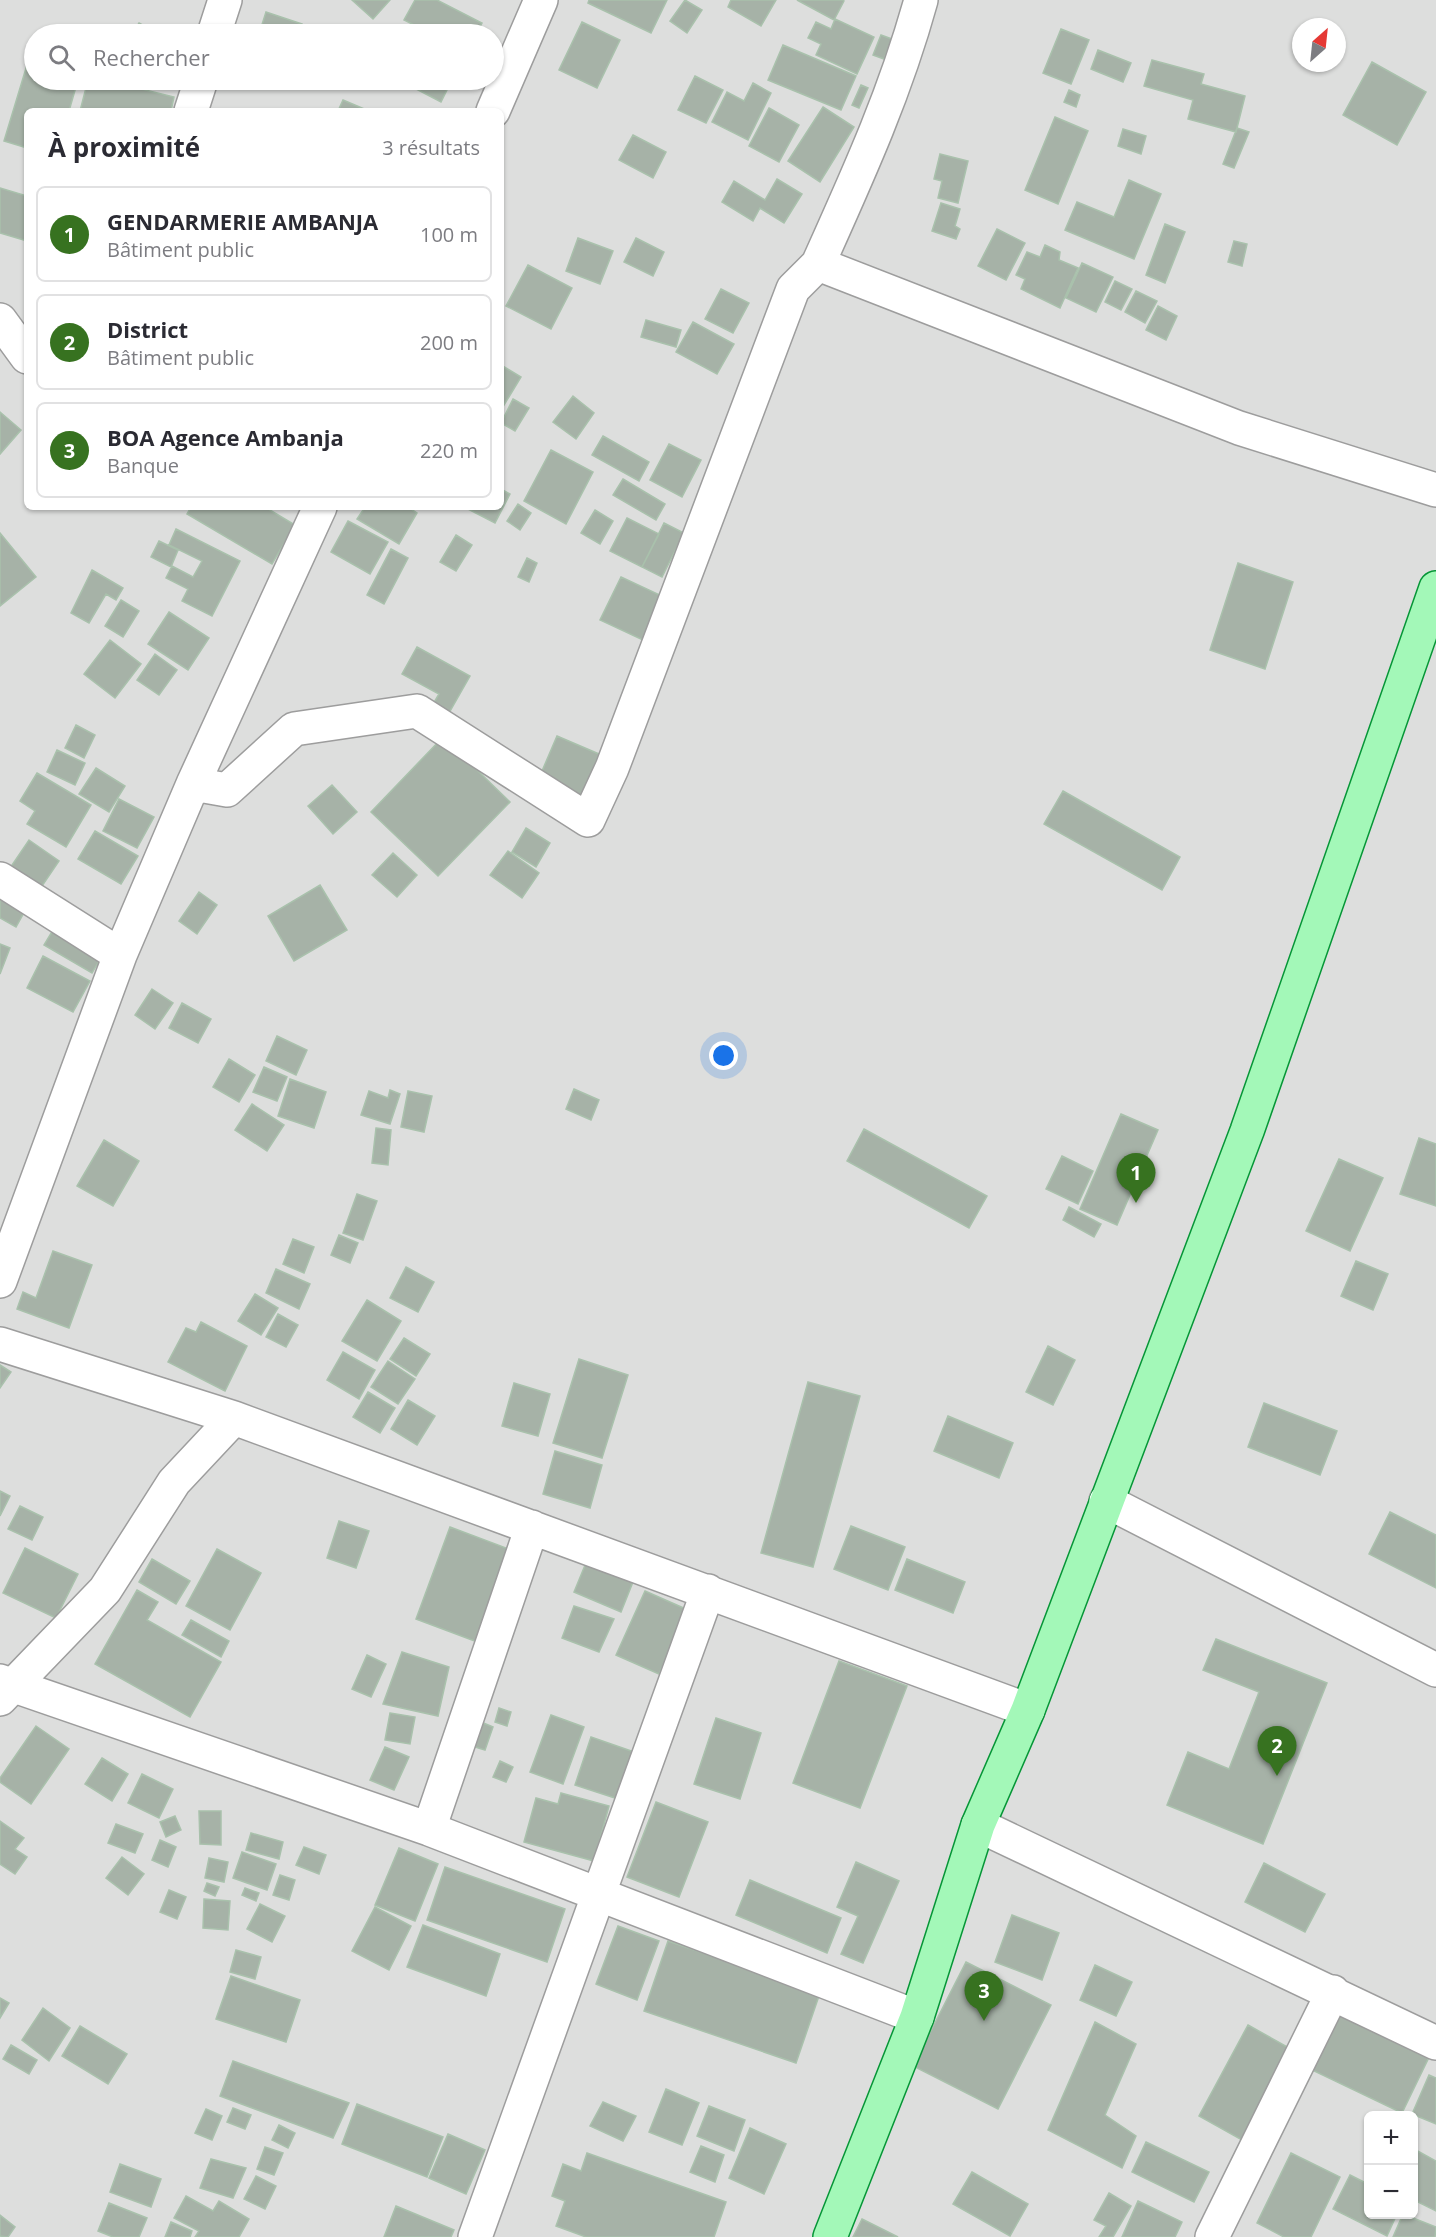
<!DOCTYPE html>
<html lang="fr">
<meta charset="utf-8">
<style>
:root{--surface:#fff;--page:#f7f7f7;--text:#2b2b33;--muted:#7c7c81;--line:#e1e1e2;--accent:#377220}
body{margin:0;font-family:"Open Sans",sans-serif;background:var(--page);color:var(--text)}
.controls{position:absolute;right:18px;bottom:18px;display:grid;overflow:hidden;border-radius:9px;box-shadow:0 2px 4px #0004}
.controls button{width:54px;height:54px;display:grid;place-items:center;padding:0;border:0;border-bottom:2px solid var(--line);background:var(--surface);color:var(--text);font:30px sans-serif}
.compass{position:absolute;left:1292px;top:18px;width:54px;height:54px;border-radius:50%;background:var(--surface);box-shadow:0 2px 4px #0004;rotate:27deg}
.you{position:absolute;left:724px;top:1056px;width:21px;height:21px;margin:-15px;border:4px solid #fff;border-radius:50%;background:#1a73e8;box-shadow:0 0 0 9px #1a73e833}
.badge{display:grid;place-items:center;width:39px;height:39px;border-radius:50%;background:var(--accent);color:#fff;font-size:20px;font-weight:700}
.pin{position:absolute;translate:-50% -50px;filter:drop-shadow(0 2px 3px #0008)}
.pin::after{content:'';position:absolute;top:32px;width:21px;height:18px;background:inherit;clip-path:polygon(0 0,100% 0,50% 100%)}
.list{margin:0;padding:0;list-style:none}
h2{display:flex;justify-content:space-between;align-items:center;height:78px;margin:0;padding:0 24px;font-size:26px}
h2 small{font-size:20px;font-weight:400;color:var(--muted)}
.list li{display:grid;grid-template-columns:39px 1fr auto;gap:18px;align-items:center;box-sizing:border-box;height:96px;margin:0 12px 12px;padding:0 12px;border:2px solid var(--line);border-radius:9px}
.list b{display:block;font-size:22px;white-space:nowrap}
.list p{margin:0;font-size:20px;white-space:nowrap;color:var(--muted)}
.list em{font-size:20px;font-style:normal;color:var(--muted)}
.icon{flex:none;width:33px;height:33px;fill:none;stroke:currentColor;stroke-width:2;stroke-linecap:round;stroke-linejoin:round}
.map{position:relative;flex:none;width:1436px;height:2237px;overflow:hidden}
.search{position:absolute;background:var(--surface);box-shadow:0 2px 4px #0004;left:24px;top:24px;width:480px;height:66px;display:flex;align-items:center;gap:15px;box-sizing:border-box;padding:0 21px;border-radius:33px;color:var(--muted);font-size:22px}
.panel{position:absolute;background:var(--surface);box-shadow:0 2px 4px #0004;left:24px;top:108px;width:480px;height:402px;border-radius:9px}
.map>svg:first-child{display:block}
.residential{fill:#dddedd;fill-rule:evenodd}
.building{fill:#a6b2a7;stroke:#a9c1ac;stroke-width:1.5}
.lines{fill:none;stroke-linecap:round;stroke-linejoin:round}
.minor-casing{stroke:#9d9d9d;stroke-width:36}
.major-casing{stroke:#069637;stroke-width:36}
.minor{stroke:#fff;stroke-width:33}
.major{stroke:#a3f8b8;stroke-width:33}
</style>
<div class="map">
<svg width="1436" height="2237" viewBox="0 0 1436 2237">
<rect width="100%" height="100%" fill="#e7f0ea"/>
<path class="residential" d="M0 0H1436V2237H0ZM1301 27H1337V63H1301ZM34 34H494V80H34ZM27 111H501V507H27ZM1368 2116H1414V2214H1368Z"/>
<path class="building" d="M352 0H390L373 19Z
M415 0H437L482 23 476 34H432L404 20Z
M589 0H667L651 33 588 3Z
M685 0 702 10 687 33 670 21Z
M731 0H776L761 26 728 7Z
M797 0H843L844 1 834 20Z
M266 12 302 24 298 34H259Z
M835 19 874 37 857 74 816 55 821 44 808 38 816 22 831 29Z
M582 22 620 40 597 88 559 70Z
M139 23 158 34H132Z
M1061 29 1089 40 1071 84 1043 73Z
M881 35 892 39 884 59 873 55Z
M783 45 856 76 841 110 768 80Z
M1098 50 1131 63 1123 82 1091 69Z
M1152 60 1204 74 1201 84 1245 96 1236 132 1188 119 1193 100 1144 86Z
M1372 62 1426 92 1397 145 1343 115Z
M27 65 34 67V80H78L69 111H27V148L4 141Z
M695 76 723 90 706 123 678 110Z
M88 80H105L174 97 171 111H80Z
M399 80H452L441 102Z
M753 83 771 93 748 140 712 122 727 92 744 101Z
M861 85 868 88 859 108 852 105Z
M1069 90 1080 95 1076 107 1064 102Z
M343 100 369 111H338Z
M823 107 854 127 820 182 788 161Z
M769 108 799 125 779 162 749 146Z
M1055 117 1088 131 1058 204 1025 190Z
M1237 128 1249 132 1234 168 1223 164Z
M1123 129 1146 136 1141 154 1118 146Z
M633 135 666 152 653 178 619 160Z
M940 154 968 161 958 203 938 198 942 181 934 179Z
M777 179 802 194 784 223 760 208 753 221 722 202 734 181 765 200Z
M1129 180 1161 194 1134 259 1065 230 1077 202 1114 217Z
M0 188 27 196V241L0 233Z
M941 203 960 209 955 226 960 229 956 239 932 231Z
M1165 224 1185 232 1165 283 1146 275Z
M997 229 1025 243 1006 280 978 266Z
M578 238 613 251 600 284 566 271Z
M636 238 664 252 653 276 624 262Z
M1234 241 1247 244 1242 266 1228 262Z
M1045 245 1060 252 1059 260 1078 268 1060 308 1021 289 1025 279 1016 275 1027 252 1040 257Z
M1082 263 1113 277 1096 312 1066 298Z
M528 265 572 288 551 329 506 306Z
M1115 281 1132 289 1121 310 1105 302Z
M721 289 749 303 733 333 705 319Z
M1136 291 1157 301 1145 323 1125 312Z
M1158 306 1177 316 1166 340 1146 330Z
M646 320 681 330 676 347 641 337Z
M693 322 734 344 717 374 676 352Z
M501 365 521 377 501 410Z
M573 396 594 413 576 439 553 422Z
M513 399 529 408 515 431 501 423Z
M0 412 21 430 0 454Z
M603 436 649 462 639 481 592 455Z
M669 444 701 460 682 497 650 480Z
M551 450 593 472 566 524 524 501Z
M623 479 665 504 656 520 613 495Z
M501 489 510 494 495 523 464 507H501Z
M518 504 531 513 520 530 507 521Z
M191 507H265L295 525 272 564 187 514Z
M365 507H408L417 513 399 544 357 519Z
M595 510 613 521 600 544 581 533Z
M627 518 659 534 642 567 610 551Z
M348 521 388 542 370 574 331 552Z
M664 523 684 533 662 577 642 567Z
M176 529 240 561 212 616 182 601 188 589 166 578 172 566 193 577 202 561 169 545Z
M0 533 36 577 0 606Z
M456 535 472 545 456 571 440 562Z
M159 541 178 550 171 567 151 557Z
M391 549 408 558 384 604 367 595Z
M527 558 537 563 529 582 518 577Z
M1238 563 1293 582 1265 669 1210 650Z
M92 570 123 588 116 600 106 594 89 623 71 613Z
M621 577 662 596 643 640 600 620Z
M121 600 139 611 123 637 105 626Z
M169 612 209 638 188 670 148 644Z
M110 640 141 664 115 698 84 674Z
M417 647 470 676 445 720 429 711 439 694 402 674Z
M155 654 177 670 159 695 137 680Z
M76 725 95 735 84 758 65 748Z
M557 736 599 754 582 796 539 778Z
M443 737 510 802 438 876 371 812Z
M57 750 85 763 75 785 47 772Z
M96 768 125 786 109 812 79 794Z
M37 773 91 805 66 847 27 824 35 811 20 801Z
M332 785 357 812 333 834 308 806Z
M1063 791 1180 857 1162 890 1044 824Z
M119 799 154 817 137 848 103 831Z
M526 828 550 843 536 867 512 852Z
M95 831 138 856 121 884 78 859Z
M29 840 59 861 40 889 10 868Z
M508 851 539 873 522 898 490 875Z
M393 853 417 875 397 897 372 875Z
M320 885 347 930 294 961 268 916Z
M199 892 217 905 197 934 179 921Z
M0 895 26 909 16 927 0 918Z
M56 925 104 953 92 973 44 945Z
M0 944 10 948 0 974Z
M43 956 90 981 73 1012 27 988Z
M152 989 173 1003 155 1029 135 1015Z
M182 1003 211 1019 198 1043 169 1028Z
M277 1036 307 1050 296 1075 266 1061Z
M229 1059 255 1075 239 1102 213 1087Z
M264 1067 287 1077 277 1101 253 1092Z
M290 1079 326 1092 314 1128 278 1116Z
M574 1089 599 1100 591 1120 566 1109Z
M390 1090 400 1094 390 1124 361 1115 369 1091 388 1098Z
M408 1091 432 1096 424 1132 401 1127Z
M252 1104 284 1125 267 1151 235 1130Z
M1121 1114 1158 1130 1117 1225 1080 1209Z
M376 1128 391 1130 388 1165 372 1163Z
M864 1129 987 1196 969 1228 847 1161Z
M1419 1138 1436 1144V1206L1400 1194Z
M104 1140 139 1161 113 1206 77 1186Z
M1062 1156 1093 1171 1078 1204 1046 1189Z
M1339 1159 1383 1178 1350 1251 1306 1231Z
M357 1194 377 1201 363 1240 343 1233Z
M1069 1207 1101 1224 1094 1237 1063 1220Z
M339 1235 358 1243 350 1263 331 1255Z
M293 1239 314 1247 304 1273 283 1264Z
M53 1251 92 1265 69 1328 17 1309 23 1292 36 1298Z
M1356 1261 1388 1274 1373 1310 1341 1296Z
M406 1267 434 1282 418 1312 390 1298Z
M276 1269 310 1284 299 1309 266 1293Z
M255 1294 278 1308 261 1335 238 1321Z
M367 1300 401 1321 377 1361 342 1341Z
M278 1314 298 1325 286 1347 266 1337Z
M201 1322 247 1346 225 1391 168 1362 186 1328 196 1332Z
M404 1338 430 1354 416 1376 390 1359Z
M1048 1346 1075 1360 1053 1405 1026 1392Z
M343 1352 375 1370 359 1399 327 1380Z
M579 1359 628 1375 602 1458 553 1443Z
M388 1361 415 1379 398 1404 371 1387Z
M0 1365 11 1372 0 1388Z
M808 1382 860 1396 813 1567 761 1553Z
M514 1383 550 1394 538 1436 502 1426Z
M368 1392 395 1408 380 1433 353 1417Z
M408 1400 435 1416 417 1445 391 1429Z
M1264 1403 1337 1431 1320 1475 1248 1447Z
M948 1416 1013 1443 999 1478 934 1451Z
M555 1451 602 1465 590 1508 543 1494Z
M0 1491 10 1496 0 1516Z
M20 1506 43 1517 32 1540 8 1529Z
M1390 1512 1436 1535V1588L1369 1554Z
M339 1521 369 1531 356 1568 327 1558Z
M851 1526 905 1547 888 1590 834 1569Z
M450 1527 514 1551 480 1643 416 1619Z
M25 1548 78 1574 56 1618 3 1593Z
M217 1549 261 1573 230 1630 186 1606Z
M588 1558 635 1577 621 1612 574 1592Z
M152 1559 190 1581 176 1604 139 1582Z
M907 1559 965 1582 953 1613 895 1590Z
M137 1590 158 1602 147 1620 221 1662 190 1717 95 1664Z
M645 1591 688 1610 659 1674 616 1655Z
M574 1606 614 1619 599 1652 562 1638Z
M191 1620 229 1641 221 1657 182 1635Z
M1216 1639 1327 1683 1263 1844 1167 1805 1188 1752 1229 1769 1259 1692 1203 1670Z
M402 1652 449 1667 438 1716 383 1704Z
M367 1655 386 1664 371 1697 352 1689Z
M839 1661 907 1686 860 1808 793 1783Z
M499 1708 511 1712 507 1726 495 1722Z
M390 1713 415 1717 410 1744 385 1740Z
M551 1715 584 1727 563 1784 530 1772Z
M716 1718 761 1733 740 1799 694 1784Z
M481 1722 493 1727 485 1750 472 1746Z
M36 1726 69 1749 31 1804 0 1782V1778Z
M591 1737 637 1753 621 1800 575 1785Z
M385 1747 409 1757 394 1790 370 1780Z
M102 1758 128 1774 112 1801 85 1784Z
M500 1761 513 1767 506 1782 493 1777Z
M142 1774 173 1789 159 1818 128 1803Z
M561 1793 609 1806 594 1861 524 1842 536 1798 558 1804Z
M656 1802 708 1822 679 1897 627 1877Z
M199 1811H221V1845L200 1844Z
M175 1816 181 1830 166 1837 160 1822Z
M0 1821 24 1838 15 1849 27 1857 15 1874 0 1864Z
M116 1824 143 1834 135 1853 108 1843Z
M251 1833 283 1842 279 1859 246 1850Z
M160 1840 176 1847 168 1867 152 1860Z
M304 1847 326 1855 319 1874 296 1865Z
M399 1848 438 1864 415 1921 375 1905Z
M242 1852 276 1864 267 1890 233 1878Z
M122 1857 144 1874 128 1895 106 1878Z
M209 1858 228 1862 224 1882 205 1878Z
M856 1862 899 1881 863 1963 841 1954 858 1916 837 1907Z
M1264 1863 1325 1894 1305 1932 1245 1902Z
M445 1867 565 1909 547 1962 427 1920Z
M280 1875 295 1880 289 1900 273 1895Z
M750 1880 841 1918 827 1953 736 1915Z
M207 1883 219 1887 215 1896 204 1891Z
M245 1888 259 1893 256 1901 242 1895Z
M169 1890 186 1897 177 1919 160 1912Z
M204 1899 230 1901 228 1930 203 1928Z
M260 1904 285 1916 272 1942 247 1929Z
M375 1907 411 1926 389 1970 352 1951Z
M1012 1915 1059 1933 1042 1980 995 1962Z
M423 1925 500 1954 486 1996 407 1967Z
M618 1926 659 1941 637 2000 596 1984Z
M668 1941 820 1993 796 2063 644 2011Z
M236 1950 261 1957 255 1979 230 1972Z
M966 1962 1051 2005 998 2109 913 2066Z
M1095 1965 1132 1982 1116 2016 1080 2000Z
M231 1976 300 2000 286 2042 216 2019Z
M0 1998 9 2003 0 2018Z
M43 2008 70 2028 49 2061 22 2040Z
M1342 2008 1432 2051 1402 2113 1312 2070Z
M1095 2022 1136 2044 1105 2115 1136 2136 1122 2168 1048 2130Z
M1248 2025 1291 2049 1242 2140 1199 2116Z
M80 2026 127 2054 108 2084 62 2056Z
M11 2045 37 2060 29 2074 3 2059Z
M233 2061 349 2103 333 2138 220 2096Z
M1429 2075 1436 2078V2124L1412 2114Z
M666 2089 699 2103 682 2145 649 2132Z
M603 2102 636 2116 623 2141 590 2126Z
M357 2104 443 2137 427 2177 342 2144Z
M709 2106 745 2120 734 2151 697 2136Z
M233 2108 251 2115 245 2129 227 2122Z
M206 2109 222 2116 212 2140 195 2133Z
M279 2125 295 2133 288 2148 272 2140Z
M750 2128 786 2144 764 2194 729 2178Z
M448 2134 485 2150 466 2194 429 2178Z
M1146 2142 1209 2172 1194 2202 1132 2172Z
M701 2146 724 2155 715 2182 690 2172Z
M265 2147 283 2153 274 2175 257 2169Z
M1414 2149 1436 2161V2211L1414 2200Z
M587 2153 726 2202 714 2237H586L556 2226 565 2201 552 2196 563 2164 581 2171Z
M1291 2153 1340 2177 1311 2237H1284L1257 2223Z
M211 2159 246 2168 233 2198 200 2188Z
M120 2164 161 2179 151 2207 110 2192Z
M972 2172 1028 2204 1010 2236 953 2204Z
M1350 2175 1368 2184V2214H1397L1387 2236 1333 2209Z
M256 2176 276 2186 265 2209 244 2199Z
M1109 2193 1131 2206 1113 2237H1099L1106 2226 1094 2220Z
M186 2196 213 2211 219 2201 249 2219 239 2237H195L199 2231 174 2218Z
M1138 2201 1182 2222 1175 2237H1122Z
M109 2203 147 2218 139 2237H113L98 2231Z
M396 2206 454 2230 451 2237H384Z
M1403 2214 1436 2227 1435 2237H1393Z
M0 2215 15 2227 8 2237 0 2236Z
M862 2219 898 2237H853Z
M171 2222 192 2231 190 2237H165Z"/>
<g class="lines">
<g class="minor-casing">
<path id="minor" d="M214 34 225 0
M191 111 201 80
M493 111 541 0
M818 264C858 175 895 94 921 0
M0 320 27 357
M193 784 227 790 294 729 417 711 588 820 612 768 793 289 818 264 1239 428 1436 490
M0 879 120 955
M0 1281 120 955 193 784 320 507
M0 1344 234 1418
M1106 1501 1436 1670
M0 1681 429 1829 917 2017
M0 1699 105 1590 174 1482 234 1418 1028 1710
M978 1825 1436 2043
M429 1829 532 1527
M475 2237 708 1591
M1212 2237 1333 1992"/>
</g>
<g class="major-casing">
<path id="major" d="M830 2237 917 2017 978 1825 1028 1710 1247 1131 1436 588"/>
</g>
<use href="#minor" class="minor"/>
<use href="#major" class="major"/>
</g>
</svg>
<div class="controls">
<button>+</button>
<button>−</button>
</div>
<svg class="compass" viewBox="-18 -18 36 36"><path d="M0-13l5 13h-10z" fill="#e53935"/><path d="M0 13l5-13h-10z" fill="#7c7c81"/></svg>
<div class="you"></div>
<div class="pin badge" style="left:1136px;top:1203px">1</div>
<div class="pin badge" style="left:1277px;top:1776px">2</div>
<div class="pin badge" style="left:984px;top:2021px">3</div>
<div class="search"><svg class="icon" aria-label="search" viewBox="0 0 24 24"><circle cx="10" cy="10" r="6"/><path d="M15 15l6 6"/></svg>Rechercher</div>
<section class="panel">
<h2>À proximité<small>3 résultats</small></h2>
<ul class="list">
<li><span class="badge">1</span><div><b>GENDARMERIE AMBANJA</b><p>Bâtiment public</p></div><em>100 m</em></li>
<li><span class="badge">2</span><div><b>District</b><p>Bâtiment public</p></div><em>200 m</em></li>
<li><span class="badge">3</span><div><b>BOA Agence Ambanja</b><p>Banque</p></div><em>220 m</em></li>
</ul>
</section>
</div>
